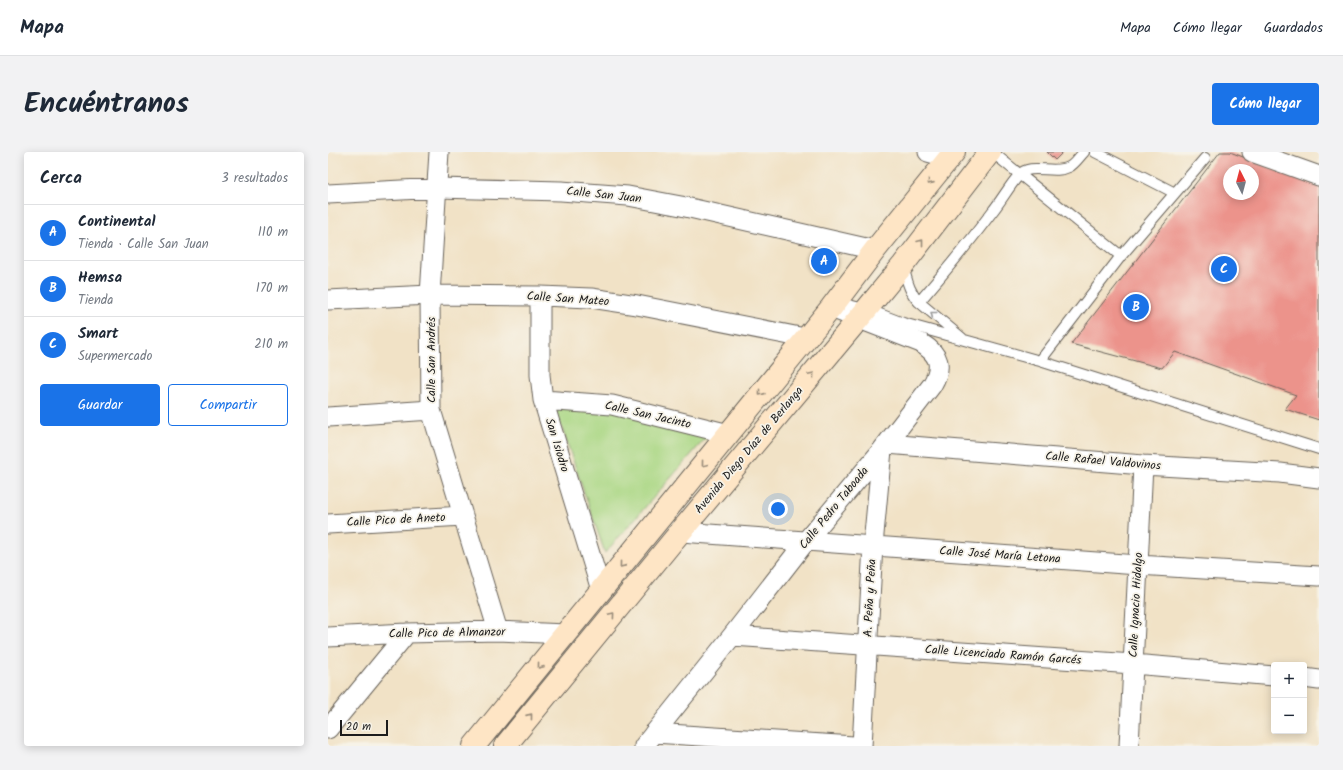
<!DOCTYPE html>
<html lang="es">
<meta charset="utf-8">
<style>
:root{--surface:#fff;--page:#f2f2f3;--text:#1f2937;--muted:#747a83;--line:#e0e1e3;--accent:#1a73e8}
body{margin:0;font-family:Kalam,sans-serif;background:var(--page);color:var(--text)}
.controls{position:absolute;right:12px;bottom:12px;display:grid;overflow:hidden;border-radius:4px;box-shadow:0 2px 10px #0003}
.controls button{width:36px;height:36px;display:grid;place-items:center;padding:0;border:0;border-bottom:1px solid var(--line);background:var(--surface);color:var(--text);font:20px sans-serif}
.compass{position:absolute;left:895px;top:12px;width:36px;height:36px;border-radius:50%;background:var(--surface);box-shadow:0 2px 10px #0003;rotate:354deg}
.scale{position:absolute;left:12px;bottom:10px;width:48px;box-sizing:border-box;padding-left:4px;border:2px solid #1c1c1c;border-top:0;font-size:11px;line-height:14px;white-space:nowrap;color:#1c1c1c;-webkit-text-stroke:3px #f7f3e8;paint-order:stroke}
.you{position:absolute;left:450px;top:357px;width:14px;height:14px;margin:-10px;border:3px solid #fff;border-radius:50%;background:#1a73e8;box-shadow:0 0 0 6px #1a73e833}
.badge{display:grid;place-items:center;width:26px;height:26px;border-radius:50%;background:var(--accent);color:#fff;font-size:13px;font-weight:700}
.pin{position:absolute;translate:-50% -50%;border:2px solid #fff;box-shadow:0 1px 4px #0006}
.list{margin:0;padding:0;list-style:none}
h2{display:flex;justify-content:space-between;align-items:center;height:52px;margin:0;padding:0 16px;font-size:17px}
h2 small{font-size:13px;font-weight:400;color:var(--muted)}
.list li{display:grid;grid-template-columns:26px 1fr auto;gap:12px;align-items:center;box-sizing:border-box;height:56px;padding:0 16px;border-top:1px solid var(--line)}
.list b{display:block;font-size:15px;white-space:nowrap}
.list p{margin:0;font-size:13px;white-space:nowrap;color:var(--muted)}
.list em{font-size:13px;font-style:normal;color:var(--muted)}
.actions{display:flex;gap:8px;padding:12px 16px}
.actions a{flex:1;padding:9px 0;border:1px solid var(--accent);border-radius:4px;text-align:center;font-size:14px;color:var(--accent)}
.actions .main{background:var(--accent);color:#fff}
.map{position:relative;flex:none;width:991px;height:594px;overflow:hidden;border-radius:4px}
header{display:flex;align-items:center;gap:24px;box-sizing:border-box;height:56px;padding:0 20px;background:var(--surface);border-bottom:1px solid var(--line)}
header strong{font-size:19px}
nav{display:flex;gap:22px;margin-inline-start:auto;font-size:14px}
.intro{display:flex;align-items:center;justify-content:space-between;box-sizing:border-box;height:96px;padding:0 24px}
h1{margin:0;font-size:28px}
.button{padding:10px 18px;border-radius:4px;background:var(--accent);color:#fff;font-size:14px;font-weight:700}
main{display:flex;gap:24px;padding:0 24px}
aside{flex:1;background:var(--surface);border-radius:4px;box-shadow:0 2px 10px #0003}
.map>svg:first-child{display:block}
.green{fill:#aad784;stroke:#637a50}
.building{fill:#ec938b;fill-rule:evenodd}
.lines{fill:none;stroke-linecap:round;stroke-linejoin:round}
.lane-casing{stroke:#676158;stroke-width:12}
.street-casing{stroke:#676158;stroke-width:21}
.secondary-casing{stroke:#676158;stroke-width:24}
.lane{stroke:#fff;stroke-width:10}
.street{stroke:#fff;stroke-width:19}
.secondary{stroke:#fee5c5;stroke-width:22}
.oneway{stroke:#988b79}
.oneway2{stroke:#999}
.labels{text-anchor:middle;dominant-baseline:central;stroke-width:3.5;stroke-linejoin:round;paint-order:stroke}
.street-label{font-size:12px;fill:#1c1c1c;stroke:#f7f3e8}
</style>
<header>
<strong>Mapa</strong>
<nav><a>Mapa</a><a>Cómo llegar</a><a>Guardados</a></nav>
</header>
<div class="intro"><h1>Encuéntranos</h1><a class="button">Cómo llegar</a></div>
<main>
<aside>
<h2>Cerca<small>3 resultados</small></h2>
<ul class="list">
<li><span class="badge">A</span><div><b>Continental</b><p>Tienda · Calle San Juan</p></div><em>110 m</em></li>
<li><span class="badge">B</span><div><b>Hemsa</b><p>Tienda</p></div><em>170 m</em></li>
<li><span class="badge">C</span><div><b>Smart</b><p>Supermercado</p></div><em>210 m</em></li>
</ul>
<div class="actions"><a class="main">Guardar</a><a>Compartir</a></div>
</aside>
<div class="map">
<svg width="991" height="594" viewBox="0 0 991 594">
<rect width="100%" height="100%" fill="#f7f3e8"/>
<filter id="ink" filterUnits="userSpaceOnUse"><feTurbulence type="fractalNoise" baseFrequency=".025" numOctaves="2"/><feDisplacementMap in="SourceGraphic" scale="8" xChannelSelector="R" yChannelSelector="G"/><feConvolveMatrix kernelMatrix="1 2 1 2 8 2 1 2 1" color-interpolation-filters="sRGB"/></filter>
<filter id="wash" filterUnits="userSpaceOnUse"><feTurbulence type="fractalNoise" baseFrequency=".012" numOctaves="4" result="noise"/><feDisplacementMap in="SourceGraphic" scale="16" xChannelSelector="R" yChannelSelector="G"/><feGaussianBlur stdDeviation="0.9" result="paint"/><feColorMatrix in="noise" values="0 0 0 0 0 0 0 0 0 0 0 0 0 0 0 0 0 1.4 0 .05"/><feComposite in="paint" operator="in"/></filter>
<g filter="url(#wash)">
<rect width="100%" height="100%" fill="#f1e2c6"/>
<path class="green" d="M272 254 383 280 277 401 227 256Z"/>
<g id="blocks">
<path class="building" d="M719 0H735L727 8Z
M892 0H902L991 34V268L957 257 968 243 847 200 834 216 743 192ZM901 18H925V42H901Z"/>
</g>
</g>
<g filter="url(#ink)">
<use href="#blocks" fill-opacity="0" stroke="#676158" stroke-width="1"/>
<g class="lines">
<g class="lane-casing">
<path id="lane" d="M664 0 793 104
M767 0 847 41
M575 114C579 128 581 140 591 150L634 186
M509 150 544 159 575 171 712 209 991 297
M591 150C616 121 641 91 664 60 673 49 682 33 691 23 703 10 725 23 741 15 747 12 751 5 756 0
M712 209 793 104 877 6"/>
</g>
<g class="street-casing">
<path id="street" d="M111 0 102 143 103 258 170 479
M600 0 622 6
M924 0 991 24
M0 42 110 36 233 39 300 44 353 54 547 98
M212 144V223L215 248 273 438
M0 148 102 143 212 144 263 146 309 153 477 186
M215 248 284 253 401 282
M0 265 103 258
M559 292 815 313 952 321 991 326
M0 372 135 364
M353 380 810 413 991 424
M404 484 805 512 946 524
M0 485 79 481 170 479 238 482
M976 526 991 528
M0 577 79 481
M326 581 526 594
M316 594 404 484 478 389 554 298 604 233C615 214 612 203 593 191L503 156
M534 594 545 393 554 298
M801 594 815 313"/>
</g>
<g class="secondary-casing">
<path id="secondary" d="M146 594 503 156 547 98 626 0
M177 594 344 390 538 158 575 113 662 0"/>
</g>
<use href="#lane" class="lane"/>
<use href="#street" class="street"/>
<use href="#secondary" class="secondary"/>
</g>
<defs><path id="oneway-chevron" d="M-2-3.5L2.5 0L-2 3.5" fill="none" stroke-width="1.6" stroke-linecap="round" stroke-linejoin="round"/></defs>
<g class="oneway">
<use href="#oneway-chevron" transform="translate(602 30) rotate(129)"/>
<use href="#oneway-chevron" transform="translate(593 90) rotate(-52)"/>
<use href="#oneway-chevron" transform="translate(484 223) rotate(-50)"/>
<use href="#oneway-chevron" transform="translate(433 241) rotate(129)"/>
<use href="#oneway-chevron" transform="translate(376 312) rotate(129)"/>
<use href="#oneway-chevron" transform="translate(294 413) rotate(129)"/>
<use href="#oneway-chevron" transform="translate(284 463) rotate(-50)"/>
<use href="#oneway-chevron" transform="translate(212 514) rotate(129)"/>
<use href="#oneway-chevron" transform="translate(202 564) rotate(-51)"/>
</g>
<use class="oneway2" href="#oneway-chevron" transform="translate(605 162) rotate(-141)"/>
</g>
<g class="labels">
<g class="street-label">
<text transform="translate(276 43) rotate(6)">Calle San Juan</text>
<text transform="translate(240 147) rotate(4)">Calle San Mateo</text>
<text transform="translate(103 208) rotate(-90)">Calle San Andrés</text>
<text transform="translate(320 263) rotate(13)">Calle San Jacinto</text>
<text transform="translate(229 293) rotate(73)">San Isiodro</text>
<text transform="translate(421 298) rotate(-50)">Avenida Diego Díaz de Berlanga</text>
<text transform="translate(775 309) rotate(5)">Calle Rafael Valdovinos</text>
<text transform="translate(506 356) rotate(-51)">Calle Pedro Taboada</text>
<text transform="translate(68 368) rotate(-3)">Calle Pico de Aneto</text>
<text transform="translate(672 403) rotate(4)">Calle José María Letona</text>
<text transform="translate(542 446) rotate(-87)">A. Peña y Peña</text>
<text transform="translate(808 453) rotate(-87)">Calle Ignacio Hidalgo</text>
<text transform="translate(119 481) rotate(-1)">Calle Pico de Almanzor</text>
<text transform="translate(675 503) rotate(4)">Calle Licenciado Ramón Garcés</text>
</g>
</g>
</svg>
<div class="controls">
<button>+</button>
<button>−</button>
</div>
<svg class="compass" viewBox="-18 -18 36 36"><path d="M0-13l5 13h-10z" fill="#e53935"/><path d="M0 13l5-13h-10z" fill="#747a83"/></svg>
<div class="scale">20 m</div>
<div class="you"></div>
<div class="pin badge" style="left:496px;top:109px">A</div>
<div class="pin badge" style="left:808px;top:155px">B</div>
<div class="pin badge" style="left:896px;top:117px">C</div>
</div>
</main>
